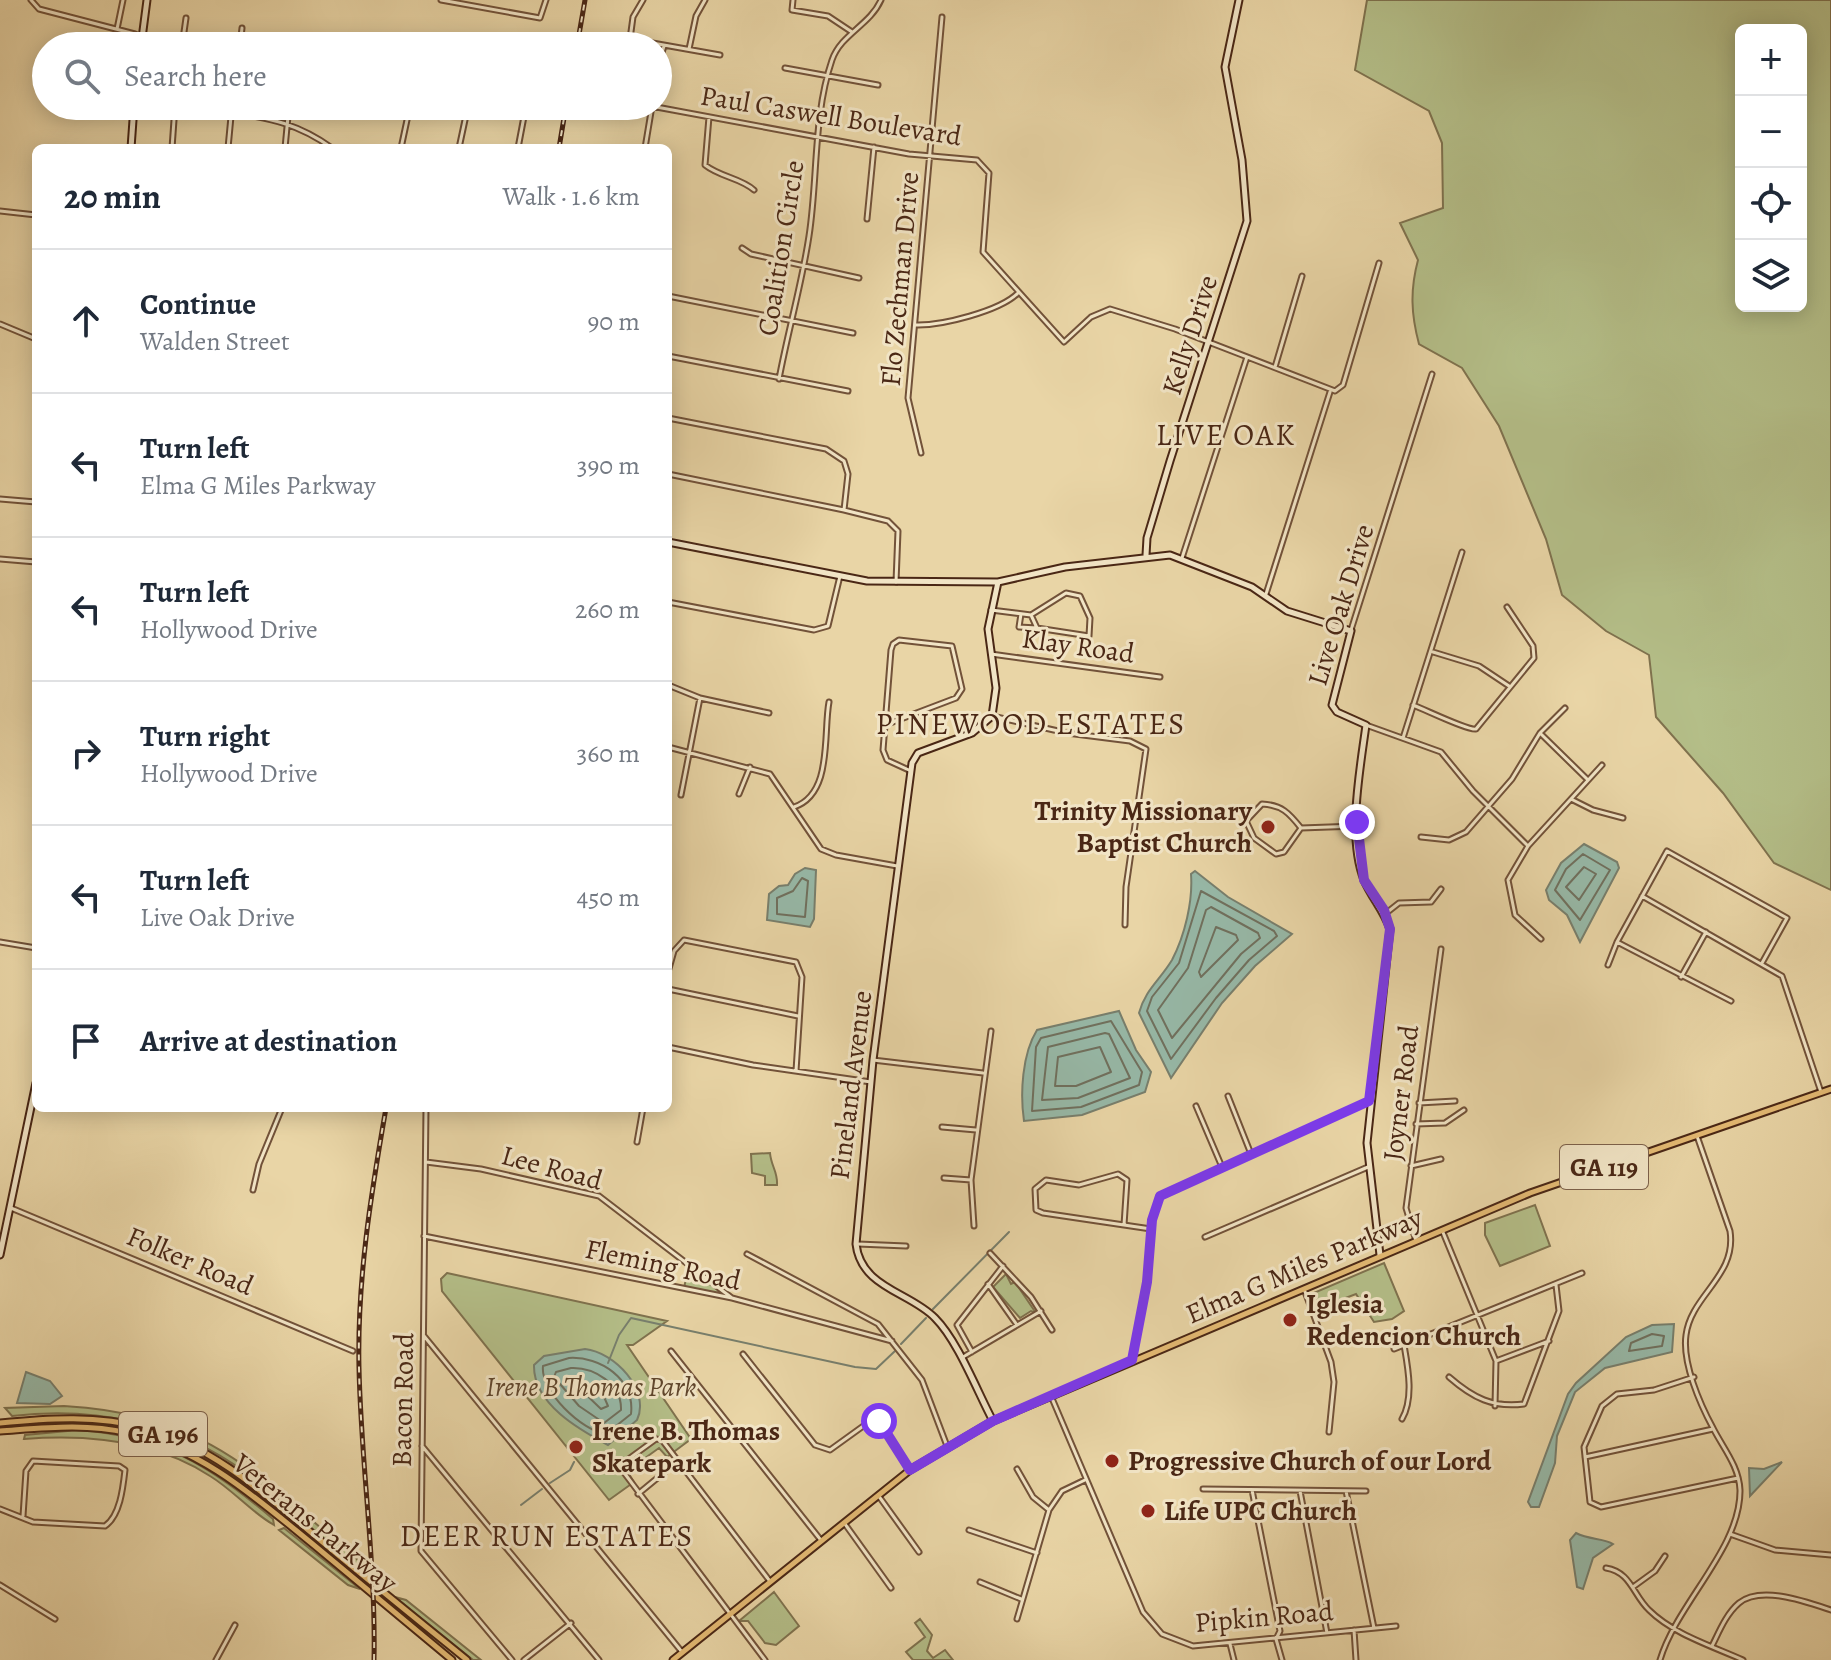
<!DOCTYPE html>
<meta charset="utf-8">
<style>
:root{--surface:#fff;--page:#f2f2f3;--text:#1f2937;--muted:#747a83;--line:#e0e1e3}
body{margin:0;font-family:Alegreya,serif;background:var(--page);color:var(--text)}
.controls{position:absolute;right:24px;top:24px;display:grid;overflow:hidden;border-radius:12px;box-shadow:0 4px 20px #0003}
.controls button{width:72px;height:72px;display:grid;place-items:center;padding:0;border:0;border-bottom:2px solid var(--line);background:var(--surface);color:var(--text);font:40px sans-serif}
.stop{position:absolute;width:24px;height:24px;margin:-18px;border:6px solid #7c3aed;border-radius:50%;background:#fff}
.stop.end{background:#7c3aed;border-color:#fff;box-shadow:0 2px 8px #0008}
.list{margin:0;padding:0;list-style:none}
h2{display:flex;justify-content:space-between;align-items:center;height:104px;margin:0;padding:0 32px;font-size:34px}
h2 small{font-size:26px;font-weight:400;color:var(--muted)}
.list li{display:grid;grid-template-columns:52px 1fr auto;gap:24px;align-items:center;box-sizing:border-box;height:144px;padding:0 32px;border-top:2px solid var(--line)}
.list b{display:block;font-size:30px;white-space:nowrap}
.list p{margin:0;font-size:26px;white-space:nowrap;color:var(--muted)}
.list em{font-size:26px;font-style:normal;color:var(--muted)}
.icon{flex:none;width:44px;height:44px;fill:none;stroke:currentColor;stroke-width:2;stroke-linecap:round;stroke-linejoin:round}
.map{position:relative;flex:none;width:1831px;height:1660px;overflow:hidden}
.search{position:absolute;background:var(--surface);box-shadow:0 4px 20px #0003;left:32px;top:32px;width:640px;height:88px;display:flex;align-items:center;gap:20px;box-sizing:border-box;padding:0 28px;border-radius:44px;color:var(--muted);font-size:30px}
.panel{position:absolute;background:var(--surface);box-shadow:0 4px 20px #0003;left:32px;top:144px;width:640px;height:968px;border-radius:12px}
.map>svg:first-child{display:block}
.green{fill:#b4be88;stroke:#7f724e;stroke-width:2;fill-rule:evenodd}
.water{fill:#97b9a8;stroke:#787f6d;stroke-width:2}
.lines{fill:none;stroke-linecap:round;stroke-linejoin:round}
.shore{stroke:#70705e;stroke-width:2}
.stream{stroke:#787f6d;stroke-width:2}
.street-casing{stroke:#725239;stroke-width:7}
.secondary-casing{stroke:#4a2715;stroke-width:9}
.primary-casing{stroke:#4a2715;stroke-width:9}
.street{stroke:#f1e4c5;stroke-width:3}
.secondary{stroke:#f1e4c5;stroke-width:5}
.primary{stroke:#e4ba73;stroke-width:5}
.rail-casing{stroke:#4a2715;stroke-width:5}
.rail{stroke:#f1e4c5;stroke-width:2;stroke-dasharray:6;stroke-linecap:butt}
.route{stroke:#7c3aed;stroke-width:10}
.poi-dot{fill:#8f2418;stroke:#f1e4c5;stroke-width:3}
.labels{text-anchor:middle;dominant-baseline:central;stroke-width:6;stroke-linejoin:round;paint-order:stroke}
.shield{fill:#f1e4c5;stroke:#7c604a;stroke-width:2}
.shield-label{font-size:26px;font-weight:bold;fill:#4a2715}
.street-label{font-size:28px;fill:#4a2715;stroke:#f1e4c5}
.poi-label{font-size:28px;font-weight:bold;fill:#4a2715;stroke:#f1e4c5;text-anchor:start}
.park-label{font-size:28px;font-style:italic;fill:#5f452c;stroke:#f1e4c5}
.neighbourhood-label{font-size:30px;letter-spacing:2px;fill:#4a2715;stroke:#f1e4c5}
</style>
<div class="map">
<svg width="1831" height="1660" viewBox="0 0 1831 1660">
<rect width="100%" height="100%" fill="#e9d5a6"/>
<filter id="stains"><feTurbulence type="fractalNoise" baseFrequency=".0025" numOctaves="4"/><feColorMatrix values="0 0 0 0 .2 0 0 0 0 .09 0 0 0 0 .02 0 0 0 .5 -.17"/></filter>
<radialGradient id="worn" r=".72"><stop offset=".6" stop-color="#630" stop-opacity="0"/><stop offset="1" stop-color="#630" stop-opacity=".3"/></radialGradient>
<path class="green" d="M1367 0H1831V890L1774 863 1723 793 1656 717 1649 655 1606 631 1562 595 1546 539 1499 426 1462 368 1419 344C1411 314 1410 290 1418 260L1400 223 1443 208 1442 143 1429 111 1355 70ZM1741 30H1801V306H1741Z
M770 1153C771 1166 778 1172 777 1185H765V1176L752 1173 751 1154Z
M1535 1205 1550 1246 1500 1266 1485 1235V1223Z
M1384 1263 1404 1311 1392 1319 1374 1322 1356 1294 1314 1310 1309 1295Z
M689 1265 726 1294 725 1297 684 1288Z
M447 1273 667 1321 633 1345H627L691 1439 667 1457 659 1448 627 1471 634 1482 609 1500 442 1291 441 1279Z
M1006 1274 1011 1284 1015 1282 1036 1313 1031 1311 1020 1318 993 1287Z
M64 1406C206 1414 257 1474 359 1561L365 1571C323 1542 287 1504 246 1473 179 1423 94 1406 12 1416L5 1408Z
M79 1420C144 1425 199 1446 250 1486L197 1454 151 1435 101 1425 32 1424Z
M78 1430C162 1436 210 1465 273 1519L274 1525C251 1512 233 1490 210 1476 155 1440 88 1434 24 1439L25 1435Z
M284 1528 360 1589 348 1585 279 1530Z
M774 1592 799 1626 776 1645 765 1643 748 1621H739Z
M395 1597 406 1600 481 1660H473Z
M920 1619 932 1635 927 1651 933 1658 945 1650 953 1660H913L906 1652 925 1637 915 1623Z"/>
<path class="water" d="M1584 844 1617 862 1619 868 1580 942 1567 915 1549 900 1546 890 1561 863Z
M805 868 816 870 814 919 810 927 767 920 769 894 779 886 788 885 795 874Z
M1195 871 1228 897 1292 934 1255 966 1222 1003 1171 1078 1139 1013C1145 990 1160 980 1172 960 1185 935 1193 901 1191 874Z
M1119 1011 1136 1050 1151 1072 1145 1092 1082 1115 1024 1121C1020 1094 1022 1054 1037 1030Z
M1674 1324 1672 1352 1605 1368 1575 1392 1557 1436 1555 1463 1539 1507H1531L1528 1502 1568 1394 1576 1383 1626 1337 1652 1325Z
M585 1349C614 1352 651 1390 637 1420L608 1445C580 1430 533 1404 534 1365L544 1356Z
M26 1372 50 1381 62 1396 50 1404 17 1403Z
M1782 1462 1750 1496 1749 1468 1764 1469Z
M1576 1533C1589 1540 1604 1538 1613 1544L1593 1558 1583 1589 1577 1587 1570 1540Z"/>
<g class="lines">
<path class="shore" d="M1583 854 1610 870 1580 920 1555 890 1566 869Z
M1584 867 1596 874 1579 900 1566 887Z
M802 878 808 881 805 917 777 914V898L793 891Z
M1201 891 1274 931 1277 936 1249 960 1216 998 1171 1059 1147 1011 1152 997 1179 963Z
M1211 907 1258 933 1260 938 1241 954 1172 1038 1158 1010 1188 968 1206 910Z
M1216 927 1236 935 1238 940 1201 977 1199 972Z
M1111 1021 1142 1072 1139 1085 1081 1107 1032 1111 1036 1047 1041 1038Z
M1105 1033 1109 1034 1130 1078 1078 1098 1042 1100 1048 1047Z
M1100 1047 1111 1072 1076 1086H1055L1058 1057Z
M1652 1334 1664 1336 1662 1346 1629 1351 1631 1343Z
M569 1358C600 1356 635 1379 631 1414L606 1434C582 1431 540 1391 543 1366Z
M571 1368C594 1367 622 1384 621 1410L604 1423 579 1406 554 1377 556 1372Z
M579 1380 601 1390 608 1406 601 1409 576 1385Z"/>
<path class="stream" d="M933 1309 1009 1232
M901 1344 926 1318
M608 1363 619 1335 631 1318 855 1367 876 1369 895 1351
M550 1483 570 1470 574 1462
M521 1505 542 1489"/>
<g class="street-casing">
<path id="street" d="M31 0 39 9 135 34
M441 0 540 18 546 0
M643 0 633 17 630 39 720 55
M793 0 792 10 828 16 852 32
M117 29 123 0
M182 46 186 18
M240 46 242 28
M298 46 300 41
M689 49 696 16 705 0
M658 66 664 46
M785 68 878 85
M658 86 663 73 662 55
M199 106C252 118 286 115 332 148
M651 106 909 154 977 160 989 173 983 252 1064 342 1091 317 1110 309 1175 329 1335 391 1343 385 1379 263
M709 117 705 165C720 177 741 178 754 190
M172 148 175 106
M228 148 232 106
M285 148 289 106
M401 148 410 106
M459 148 468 106
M518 148 526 106
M645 148 652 106
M0 211 36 215
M867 219 874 147
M742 248 751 254 859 278
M668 296 853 333
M0 324 36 339
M915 325C941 326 1000 311 1018 293
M668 356 848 391
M1275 367 1302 276
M779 379C788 331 802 283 809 236 818 178 813 116 832 60 841 34 870 25 881 0
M668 418 826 449 844 461 848 474 844 510 668 474
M921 453 908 398 942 17
M0 499 36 502
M844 510 888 521 898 531 896 582
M1182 558 1247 357
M0 559 36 562
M1266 594 1330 392
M668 602 814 630 828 626 840 576
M991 610 1031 615 1037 628 1089 636 1090 618 1080 596 1066 593 1031 615
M1021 614 1019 627 1037 628
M1351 630 1432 374
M1433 652 1479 666 1509 686
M991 654 1160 677
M668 685 700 698 769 713
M1413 705C1426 710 1469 731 1476 729L1534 658 1533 646 1507 607
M992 716 1067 733 1130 741 1146 749 1126 887 1125 925
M885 725 956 698 962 689 952 646 899 640 893 644 891 650 883 750 887 760 911 771
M1366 725 1441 752 1473 791 1528 846
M1541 734 1587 779
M1403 738 1462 552
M668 747 770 774 821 849 836 855 897 866
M739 794 750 767
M681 795 700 698
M1571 799 1593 810 1623 818
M794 807C833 794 823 734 829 702
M1301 828C1289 813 1282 805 1262 804L1246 821 1254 838 1276 854 1284 852 1301 828 1357 826
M1421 837 1449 840 1466 832 1512 779 1540 733 1565 708
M1642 896 1782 976 1821 1092
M1385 914 1399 903 1431 902 1441 889
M1541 939 1515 915 1508 880 1528 846 1602 765
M0 942 36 948
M1617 942 1731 1001
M1608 965 1617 942 1667 851 1787 918 1762 963
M668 972 674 951 684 940 796 962 802 977 796 1071
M1681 977 1706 932
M668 989 798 1016
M668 1047 753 1065 871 1082
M873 1060 983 1073
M1228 1096 1251 1154
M1419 1103 1455 1101
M1196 1106 1222 1167
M426 1108 421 1551 512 1660
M539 1108H562
M1416 1124 1445 1123 1464 1110
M942 1127 976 1130
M637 1142 643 1108
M426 1162 481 1169 599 1196 732 1298
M1411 1166 1441 1159
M944 1178 971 1180
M253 1190 259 1164 282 1108
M11 1208 353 1351
M1124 1225 1127 1180 1118 1174 1079 1185 1046 1180 1035 1189 1036 1210 1043 1213 1151 1229
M974 1226 971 1180 991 1031
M1442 1230 1496 1361 1495 1406
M424 1236 732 1298 892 1341
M1205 1237 1368 1167
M1416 1241 1406 1208 1441 949
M858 1244 906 1246
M990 1253 1031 1297 1052 1330
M747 1254 878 1324 922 1380 947 1446
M988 1284 1017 1325
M1304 1289 1331 1362 1334 1382 1329 1432
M424 1336 682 1652
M1394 1349 1582 1273
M671 1351 820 1539
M972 1352 957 1325 1003 1266
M743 1354 815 1445 830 1450 873 1419 882 1425 910 1470
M963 1357 1041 1311
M1132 1360 1148 1278 1152 1220 1160 1196 1369 1101
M1496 1361 1549 1341
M1449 1377C1473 1398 1493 1408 1524 1404L1559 1311 1556 1285
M1694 1377 1654 1390 1617 1394 1602 1406 1584 1447 1590 1502 1601 1507 1738 1478
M1051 1396 1143 1612 1162 1634 1193 1646 1396 1626
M1402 1419C1414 1398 1408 1368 1404 1345
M422 1446 599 1660
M1585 1457 1713 1429
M1017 1469 1033 1497 1049 1510
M1203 1489 1366 1491
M1252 1490 1280 1631 1276 1639 1282 1660
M1300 1491 1327 1633
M1346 1491 1374 1628
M638 1494 678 1461
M878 1495 919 1552
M0 1509 33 1522 105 1526C120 1516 123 1488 125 1470L119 1466 33 1461 26 1471 23 1516
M845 1524 891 1588
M969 1530 1037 1553
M1730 1534 1775 1550 1831 1555
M1606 1568C1631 1572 1633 1595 1649 1610 1673 1634 1712 1646 1743 1660
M980 1582 1021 1599
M0 1585 55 1619
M1633 1587 1655 1571 1665 1556
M1017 1619 1049 1510 1062 1491 1085 1480
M1354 1630 1356 1660
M1230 1644 1234 1660
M1712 1646C1719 1632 1726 1614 1739 1603 1761 1585 1807 1602 1831 1610
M216 1660 235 1625
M524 1660 571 1623
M765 1660 619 1466 656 1439 662 1440 769 1580
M1660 1660C1677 1603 1741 1548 1740 1490 1739 1466 1723 1448 1713 1428 1700 1404 1682 1363 1686 1335 1691 1295 1737 1276 1730 1231L1697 1136"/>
</g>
<g class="secondary-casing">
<path id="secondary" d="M141 46 147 0
M131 148 134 106
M668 542 867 581 998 582 1065 567 1170 555 1252 587 1287 611 1351 631 1332 705 1337 712 1366 725C1360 770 1347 837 1364 880 1371 897 1384 911 1390 929L1367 1143 1380 1255
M1146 555 1147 538 1170 461 1247 221 1242 160 1225 67 1239 0
M0 1255 36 1083
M993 1421C977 1391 958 1341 935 1318 910 1292 861 1288 856 1244L873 1060 912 763 918 753 972 733 992 716 996 688 988 629 998 582"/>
</g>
<g class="primary-casing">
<path id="primary" d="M0 1423C50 1418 97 1415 146 1428 217 1448 269 1498 325 1544 372 1583 419 1621 467 1660
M0 1431C44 1428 85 1423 128 1433 203 1449 257 1499 315 1546 360 1584 406 1622 452 1660
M673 1660 910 1470 993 1421 1530 1193 1831 1089"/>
</g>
<use href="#street" class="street"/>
<use href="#secondary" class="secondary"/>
<use href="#primary" class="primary"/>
<g class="rail-casing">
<path id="rail" d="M577 46 585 0
M559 148 566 106
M374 1660C376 1562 361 1466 359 1368 357 1280 371 1194 386 1108"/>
</g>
<use href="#rail" class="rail"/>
</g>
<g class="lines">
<path class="route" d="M879 1421 910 1470 993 1421 1132 1360 1147 1282 1152 1220 1160 1196 1369 1101 1390 929 1384 910 1364 880 1357 822"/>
</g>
<g class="poi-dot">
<circle cx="1268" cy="827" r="8"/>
<circle cx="1290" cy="1320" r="8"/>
<circle cx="576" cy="1447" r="8"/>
<circle cx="1112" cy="1461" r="8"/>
<circle cx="1148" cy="1511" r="8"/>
</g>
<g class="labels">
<g class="shield">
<rect x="1560" y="1145" width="88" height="44" rx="6"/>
<rect x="119" y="1412" width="88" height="44" rx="6"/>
</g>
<g class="shield-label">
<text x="1604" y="1167">GA 119</text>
<text x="163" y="1434">GA 196</text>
</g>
<g class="street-label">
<text transform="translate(831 116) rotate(9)">Paul Caswell Boulevard</text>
<text transform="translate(781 248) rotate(-81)">Coalition Circle</text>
<text transform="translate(900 279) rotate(-85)">Flo Zechman Drive</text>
<text transform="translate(1190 335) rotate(-72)">Kelly Drive</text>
<text transform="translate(1341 605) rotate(-73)">Live Oak Drive</text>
<text transform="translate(1078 646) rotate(8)">Klay Road</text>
<text transform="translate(851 1085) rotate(-83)">Pineland Avenue</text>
<text transform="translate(1401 1093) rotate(-83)">Joyner Road</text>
<text transform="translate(552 1168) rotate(15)">Lee Road</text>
<text transform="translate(190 1261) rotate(23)">Folker Road</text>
<text transform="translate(663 1265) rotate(12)">Fleming Road</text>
<text transform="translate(1304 1266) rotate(-23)">Elma G Miles Parkway</text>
<text transform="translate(403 1400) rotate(-89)">Bacon Road</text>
<text transform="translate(315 1523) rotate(39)">Veterans Parkway</text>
<text transform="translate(1264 1617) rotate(-5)">Pipkin Road</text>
</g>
<g class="poi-label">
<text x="1252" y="811" text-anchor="end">Trinity Missionary<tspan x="1252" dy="32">Baptist Church</tspan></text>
<text x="1306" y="1304">Iglesia<tspan x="1306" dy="32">Redencion Church</tspan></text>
<text x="592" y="1431">Irene B. Thomas<tspan x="592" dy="32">Skatepark</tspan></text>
<text x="1128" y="1461">Progressive Church of our Lord</text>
<text x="1164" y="1511">Life UPC Church</text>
</g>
<g class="park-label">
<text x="591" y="1387">Irene B Thomas Park</text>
</g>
<g class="neighbourhood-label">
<text x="1226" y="435">LIVE OAK</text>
<text x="1031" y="724">PINEWOOD ESTATES</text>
<text x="547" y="1536">DEER RUN ESTATES</text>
</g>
</g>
<rect width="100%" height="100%" filter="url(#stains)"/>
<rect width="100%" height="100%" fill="url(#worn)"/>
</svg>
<div class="controls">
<button>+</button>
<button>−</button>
<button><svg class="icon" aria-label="locate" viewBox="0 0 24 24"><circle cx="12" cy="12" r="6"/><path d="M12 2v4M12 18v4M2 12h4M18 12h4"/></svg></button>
<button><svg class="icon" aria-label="layers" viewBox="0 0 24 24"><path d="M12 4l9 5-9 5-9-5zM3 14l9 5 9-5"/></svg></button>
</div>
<div class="stop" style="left:879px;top:1421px"></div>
<div class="stop end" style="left:1357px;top:822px"></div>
<div class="search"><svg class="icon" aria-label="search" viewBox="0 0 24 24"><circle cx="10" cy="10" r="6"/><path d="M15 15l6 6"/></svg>Search here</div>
<section class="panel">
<h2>20 min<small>Walk · 1.6 km</small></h2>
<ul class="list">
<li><svg class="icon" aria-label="ahead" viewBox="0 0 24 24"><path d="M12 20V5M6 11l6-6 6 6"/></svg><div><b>Continue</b><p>Walden Street</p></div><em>90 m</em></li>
<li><svg class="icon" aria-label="left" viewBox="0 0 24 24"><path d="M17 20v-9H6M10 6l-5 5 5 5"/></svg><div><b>Turn left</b><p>Elma G Miles Parkway</p></div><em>390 m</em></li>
<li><svg class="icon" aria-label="left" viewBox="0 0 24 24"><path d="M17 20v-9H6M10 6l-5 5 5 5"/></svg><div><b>Turn left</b><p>Hollywood Drive</p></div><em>260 m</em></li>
<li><svg class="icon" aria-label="right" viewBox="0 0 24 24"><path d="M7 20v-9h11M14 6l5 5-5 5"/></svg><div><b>Turn right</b><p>Hollywood Drive</p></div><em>360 m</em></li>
<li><svg class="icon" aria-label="left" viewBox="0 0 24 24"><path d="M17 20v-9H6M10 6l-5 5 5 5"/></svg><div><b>Turn left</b><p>Live Oak Drive</p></div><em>450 m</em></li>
<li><svg class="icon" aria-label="arrive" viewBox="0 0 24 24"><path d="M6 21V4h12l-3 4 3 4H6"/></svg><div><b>Arrive at destination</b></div></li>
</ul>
</section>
</div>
